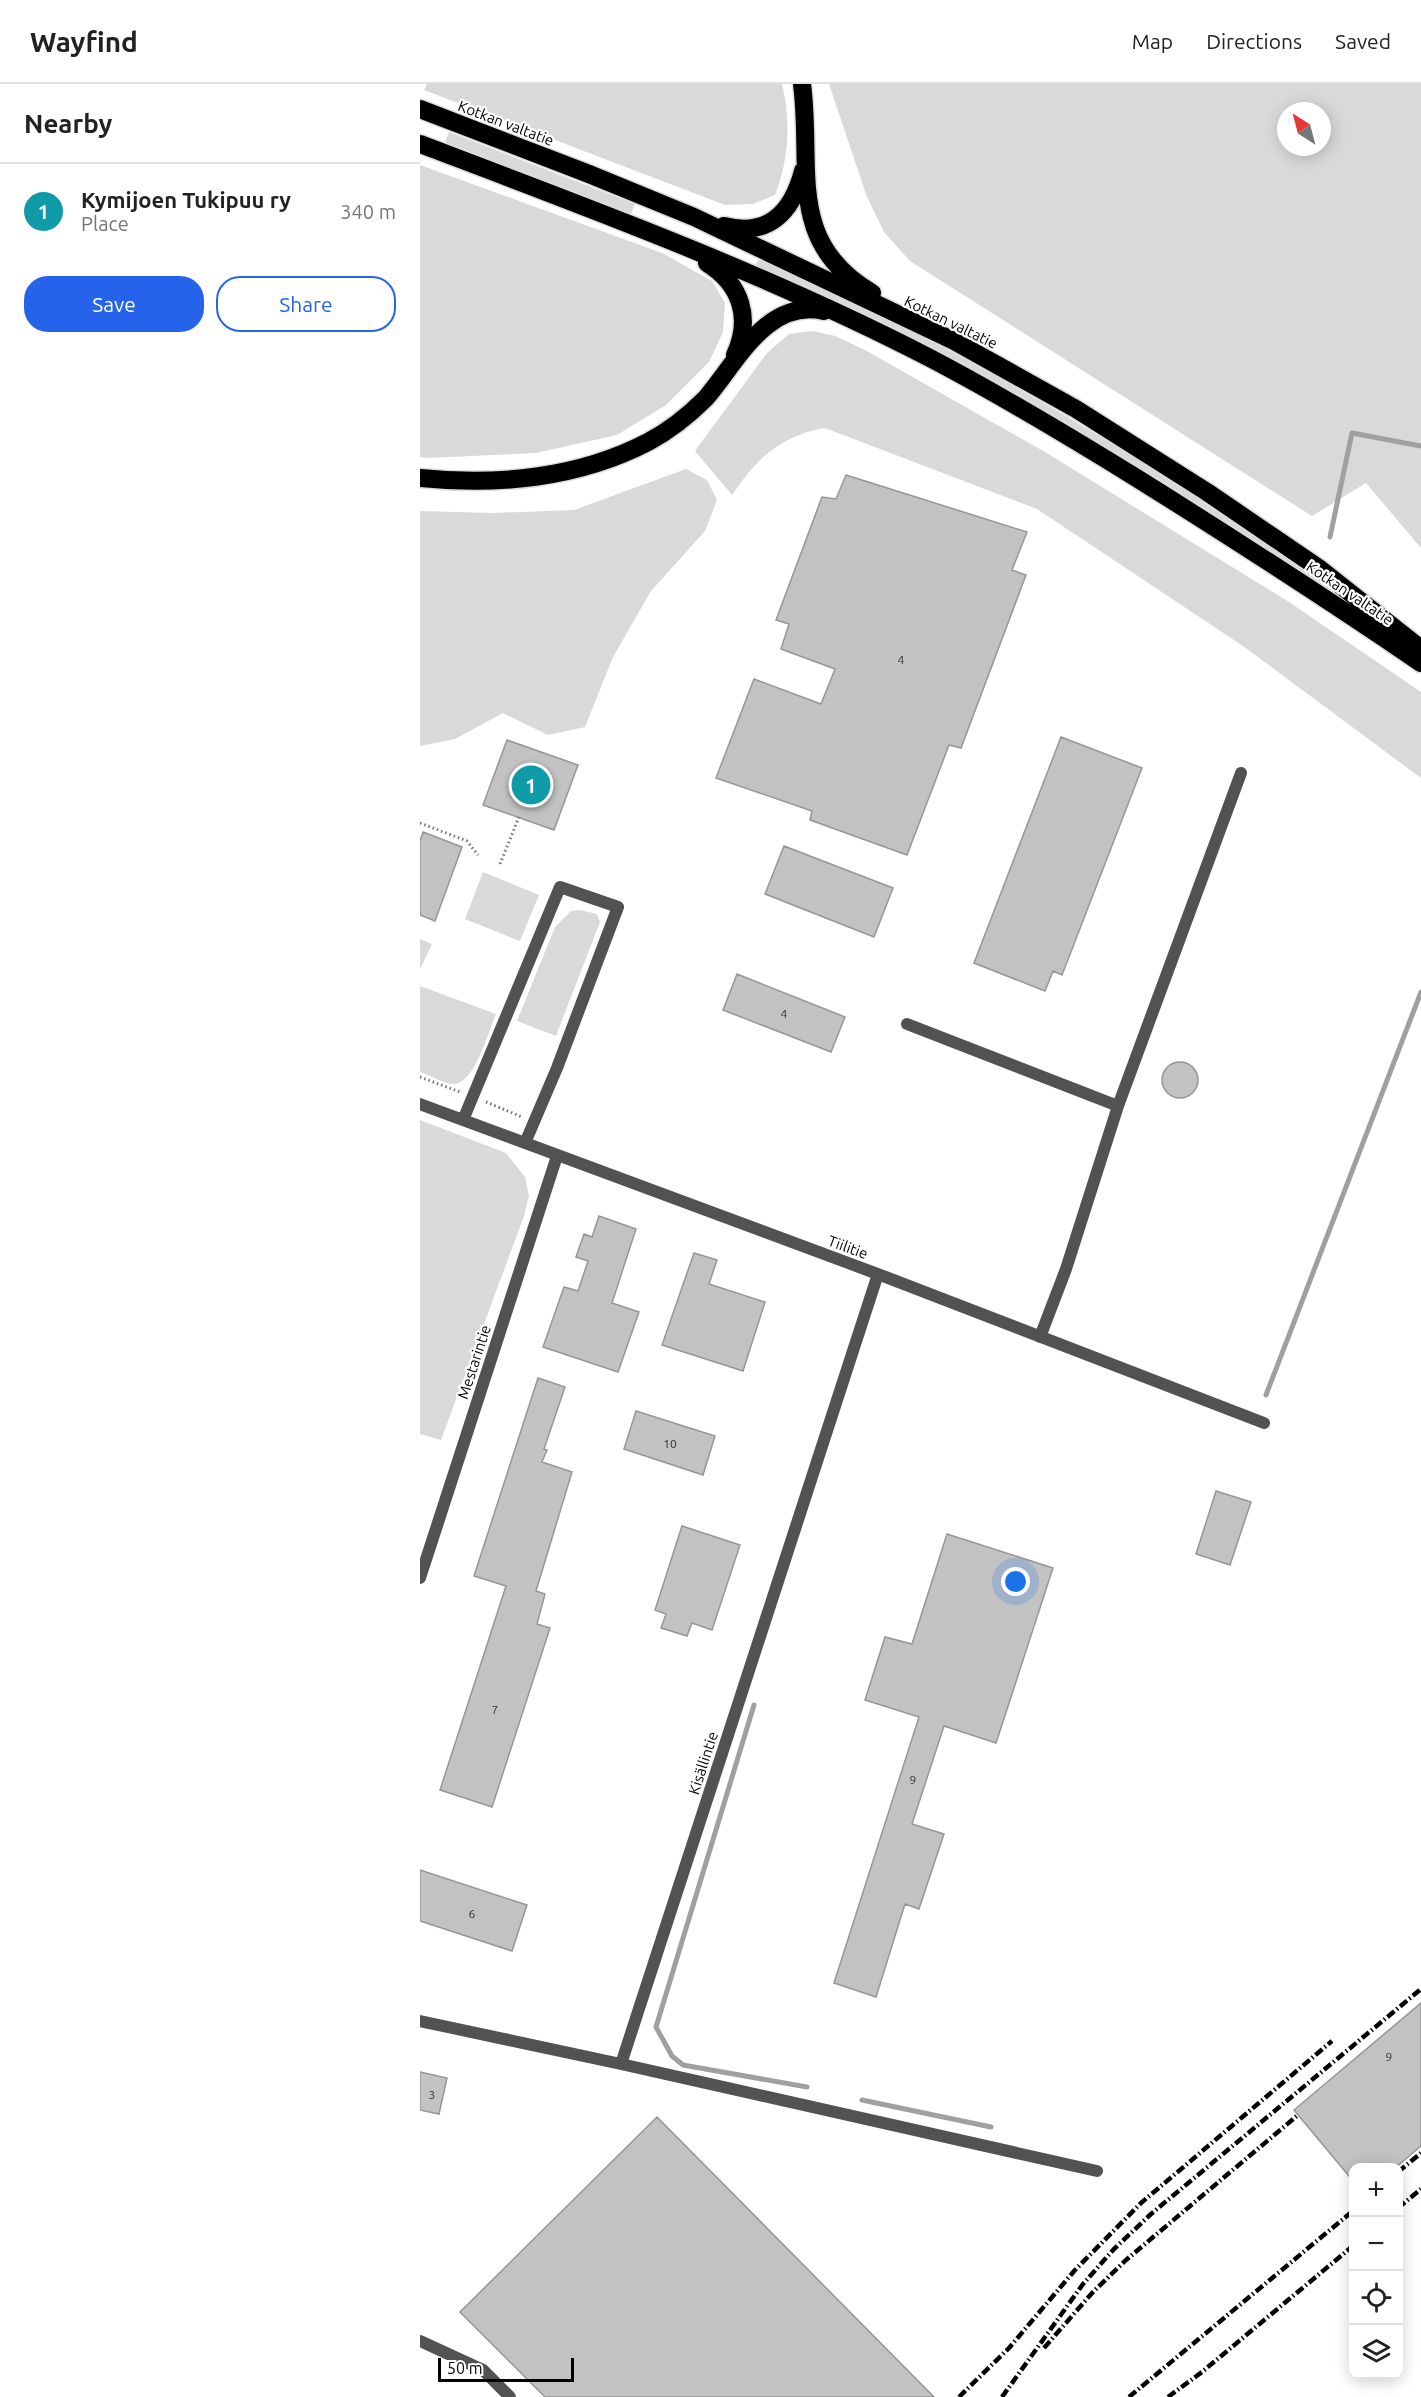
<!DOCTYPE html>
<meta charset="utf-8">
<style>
:root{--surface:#fff;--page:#f6f6f6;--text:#222;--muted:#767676;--line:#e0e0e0;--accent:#2563eb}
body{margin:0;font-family:Ubuntu,sans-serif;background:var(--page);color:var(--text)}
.controls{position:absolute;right:18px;bottom:18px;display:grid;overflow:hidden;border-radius:12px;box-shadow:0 3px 15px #0003}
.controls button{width:54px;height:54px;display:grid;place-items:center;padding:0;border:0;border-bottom:2px solid var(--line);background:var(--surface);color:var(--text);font:30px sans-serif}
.compass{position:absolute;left:857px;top:18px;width:54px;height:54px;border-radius:50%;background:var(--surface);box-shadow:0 3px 15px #0003;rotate:324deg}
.scale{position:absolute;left:18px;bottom:15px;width:136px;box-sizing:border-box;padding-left:6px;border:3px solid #000;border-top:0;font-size:16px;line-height:21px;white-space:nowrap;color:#000;-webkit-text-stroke:4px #fff;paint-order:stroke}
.you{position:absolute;left:596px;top:1498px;width:21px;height:21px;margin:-15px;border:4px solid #fff;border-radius:50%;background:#1a73e8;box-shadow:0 0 0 9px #1a73e833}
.badge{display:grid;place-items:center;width:39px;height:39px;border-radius:50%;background:var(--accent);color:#fff;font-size:20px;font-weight:700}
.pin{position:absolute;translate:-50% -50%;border:3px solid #fff;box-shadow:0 2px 6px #0006}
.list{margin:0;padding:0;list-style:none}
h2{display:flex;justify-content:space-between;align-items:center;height:78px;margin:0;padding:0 24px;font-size:26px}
h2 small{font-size:20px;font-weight:400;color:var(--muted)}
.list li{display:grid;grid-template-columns:39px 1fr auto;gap:18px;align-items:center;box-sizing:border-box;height:96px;padding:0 24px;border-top:2px solid var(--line)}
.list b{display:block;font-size:22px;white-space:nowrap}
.list p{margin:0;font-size:20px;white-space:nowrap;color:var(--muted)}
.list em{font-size:20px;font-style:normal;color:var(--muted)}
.actions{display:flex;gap:12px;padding:18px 24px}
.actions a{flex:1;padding:14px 0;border:2px solid var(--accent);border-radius:24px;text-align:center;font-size:21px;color:var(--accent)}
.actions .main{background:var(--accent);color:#fff}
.icon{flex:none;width:33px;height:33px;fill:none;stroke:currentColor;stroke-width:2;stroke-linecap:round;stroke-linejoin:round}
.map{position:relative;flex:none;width:1001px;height:2313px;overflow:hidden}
header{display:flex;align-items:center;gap:36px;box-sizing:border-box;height:84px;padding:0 30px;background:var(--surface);border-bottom:2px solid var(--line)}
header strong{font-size:28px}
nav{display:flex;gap:33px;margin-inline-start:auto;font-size:21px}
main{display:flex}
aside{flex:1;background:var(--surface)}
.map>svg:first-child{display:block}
.green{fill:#d9d9d9;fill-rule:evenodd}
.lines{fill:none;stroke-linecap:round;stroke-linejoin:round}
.stream{stroke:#a0a0a0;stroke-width:5}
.building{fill:#c2c2c2;stroke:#969696;stroke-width:1.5}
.highway-casing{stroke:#dbdbdb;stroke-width:21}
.path{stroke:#747474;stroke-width:3;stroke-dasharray:1.5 3;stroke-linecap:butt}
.street{stroke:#525252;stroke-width:12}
.highway{stroke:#000;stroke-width:18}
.rail{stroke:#000;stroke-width:4.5;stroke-dasharray:9 3 1.5 3;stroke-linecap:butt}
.labels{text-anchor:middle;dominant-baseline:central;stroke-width:4.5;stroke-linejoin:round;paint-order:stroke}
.number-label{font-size:12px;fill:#303030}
.street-label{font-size:15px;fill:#000;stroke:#fff}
</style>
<header>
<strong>Wayfind</strong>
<nav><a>Map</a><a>Directions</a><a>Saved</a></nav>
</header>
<main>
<aside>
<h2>Nearby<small></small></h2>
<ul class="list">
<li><span class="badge" style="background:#0f9aa8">1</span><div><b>Kymijoen Tukipuu ry</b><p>Place</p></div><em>340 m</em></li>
</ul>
<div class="actions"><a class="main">Save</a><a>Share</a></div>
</aside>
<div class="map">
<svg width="1001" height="2313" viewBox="0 0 1001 2313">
<rect width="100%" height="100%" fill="#fff"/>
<path class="green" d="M7 0H362C371 36 369 76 355 111L333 120 305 121 4 6Z
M409 0H1001V464L946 399 892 432 490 177 464 148 447 113ZM866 27H902V63H866Z
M29 48 215 120 211 130 25 58Z
M0 81 242 169 292 197 305 219 303 248 289 278 246 321 197 351 116 369 8 374 0 373Z
M339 174C401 203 463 231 523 263 668 341 809 430 944 525L940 531 442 232 335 182Z
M393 247 415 252 445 266 625 368 869 518 1001 608V694L823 562 617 425 405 344C360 352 337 374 312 411L275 367 347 269 369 250Z
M266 385 287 396 297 416 285 447 231 507 193 573 165 643 128 651 83 629 35 655 0 662V427L73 429 154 426Z
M63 788 119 811 100 857 45 835Z
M160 826 177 830 180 838 136 952 97 937 135 843 151 827Z
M0 855 12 860 0 885Z
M0 902 76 930C69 946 55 998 35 1000 25 1001 10 991 0 988Z
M0 1036 86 1069 105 1093 109 1112 104 1132 21 1356 0 1350Z"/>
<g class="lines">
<path class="stream" d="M910 453 932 349 1001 362
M846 1311 1001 908
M334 1621 236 1943 252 1972 263 1981 387 2003
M442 2016 571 2043"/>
</g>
<path class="building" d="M426 391 607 448 592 486 606 491 541 664 529 661 487 771 390 736 392 727 296 694 334 595 401 620 415 585 361 565 369 540 356 536 402 413 416 415Z
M641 653 722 684 642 891 633 887 625 907 554 879Z
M87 656 158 681 134 746 63 721Z
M3 748 42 763 15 837 0 831V757Z
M364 762 473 804 454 853 345 810Z
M317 890 425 933 411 968 303 926Z
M742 996a18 18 0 1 1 36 0a18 18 0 1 1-36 0Z
M179 1132 216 1145 192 1219 219 1228 198 1288 123 1263 144 1203 158 1207 168 1177 156 1173 164 1150 172 1153Z
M274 1169 297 1176 289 1200 345 1218 323 1287 242 1261Z
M118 1294 145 1303 124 1365 127 1366 122 1378 152 1388 116 1507 125 1510 117 1540 130 1544 72 1723 20 1706 86 1502 54 1492Z
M216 1327 295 1352 283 1391 204 1365Z
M796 1407 831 1418 810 1481 776 1470Z
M262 1442 320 1461 292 1546 272 1539 267 1552 241 1544 246 1530 235 1526Z
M527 1450 633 1484 576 1659 524 1642 492 1740 524 1750 499 1825 485 1820 456 1913 414 1899 499 1633 445 1616 465 1553 492 1560Z
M0 1786 107 1821 92 1867 0 1837Z
M1001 1919V2062L975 2084H933V2097L874 2026Z
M0 1988 27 1994 19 2030 0 2026Z
M237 2033 514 2313H125L40 2228Z"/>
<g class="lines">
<g class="highway-casing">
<path id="highway" d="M382 0C393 84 365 158 452 209
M0 25 169 90 274 133 534 257 656 325 787 408 900 485 1001 565
M0 60C172 125 345 189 508 273 579 310 647 351 715 393 811 453 907 515 1001 579
M304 142C348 153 372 129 383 87
M287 179C321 200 332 234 315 271
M0 394C77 402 159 394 228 358 249 347 269 331 286 314 317 278 347 214 404 227"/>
</g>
<path class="path" d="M0 739 47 757 58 771
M80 780 99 733
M0 993 40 1008
M66 1018 102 1033"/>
<path class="street" d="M487 940 698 1022
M0 1020 458 1190 844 1339
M43 1036 140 803 198 823 137 984 105 1059
M620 1253 646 1185 698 1022 821 689
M0 1494 137 1072
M0 1937 201 1980 458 1190
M201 1980 677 2087
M0 2257 63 2286 90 2313"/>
<use href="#highway" class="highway"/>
<path class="rail" d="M978 2088 1001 2069
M978 2124 1001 2105
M624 2264 673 2208 706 2176 878 2031
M539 2313 589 2264 655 2186 721 2119 912 1957
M582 2313 663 2200 694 2165 731 2130 1001 1905
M709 2313 934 2126
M748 2313 782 2288 934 2161"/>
</g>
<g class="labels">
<g class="number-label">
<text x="481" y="575">4</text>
<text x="364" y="929">4</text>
<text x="250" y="1359">10</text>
<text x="75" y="1625">7</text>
<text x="493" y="1695">9</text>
<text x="52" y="1829">6</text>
<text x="969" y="1972">9</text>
<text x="12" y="2010">3</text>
</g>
<g class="street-label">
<text transform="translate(86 39) rotate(21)">Kotkan valtatie</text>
<text transform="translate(531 238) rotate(26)">Kotkan valtatie</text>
<text transform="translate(930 509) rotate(34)">Kotkan valtatie</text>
<text transform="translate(428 1163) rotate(20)">Tiilitie</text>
<text transform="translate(54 1278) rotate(-72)">Mestarintie</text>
<text transform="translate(283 1679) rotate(-72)">Kisällintie</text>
</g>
</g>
</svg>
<div class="controls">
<button>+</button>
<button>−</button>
<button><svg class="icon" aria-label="locate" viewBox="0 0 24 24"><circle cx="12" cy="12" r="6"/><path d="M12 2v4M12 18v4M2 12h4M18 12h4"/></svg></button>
<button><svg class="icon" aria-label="layers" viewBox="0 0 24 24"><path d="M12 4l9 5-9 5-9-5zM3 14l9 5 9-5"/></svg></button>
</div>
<svg class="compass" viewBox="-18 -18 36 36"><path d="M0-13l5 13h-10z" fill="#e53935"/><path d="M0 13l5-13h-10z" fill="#767676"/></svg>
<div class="scale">50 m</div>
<div class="you"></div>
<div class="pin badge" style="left:111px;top:701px;background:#0f9aa8">1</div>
</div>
</main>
